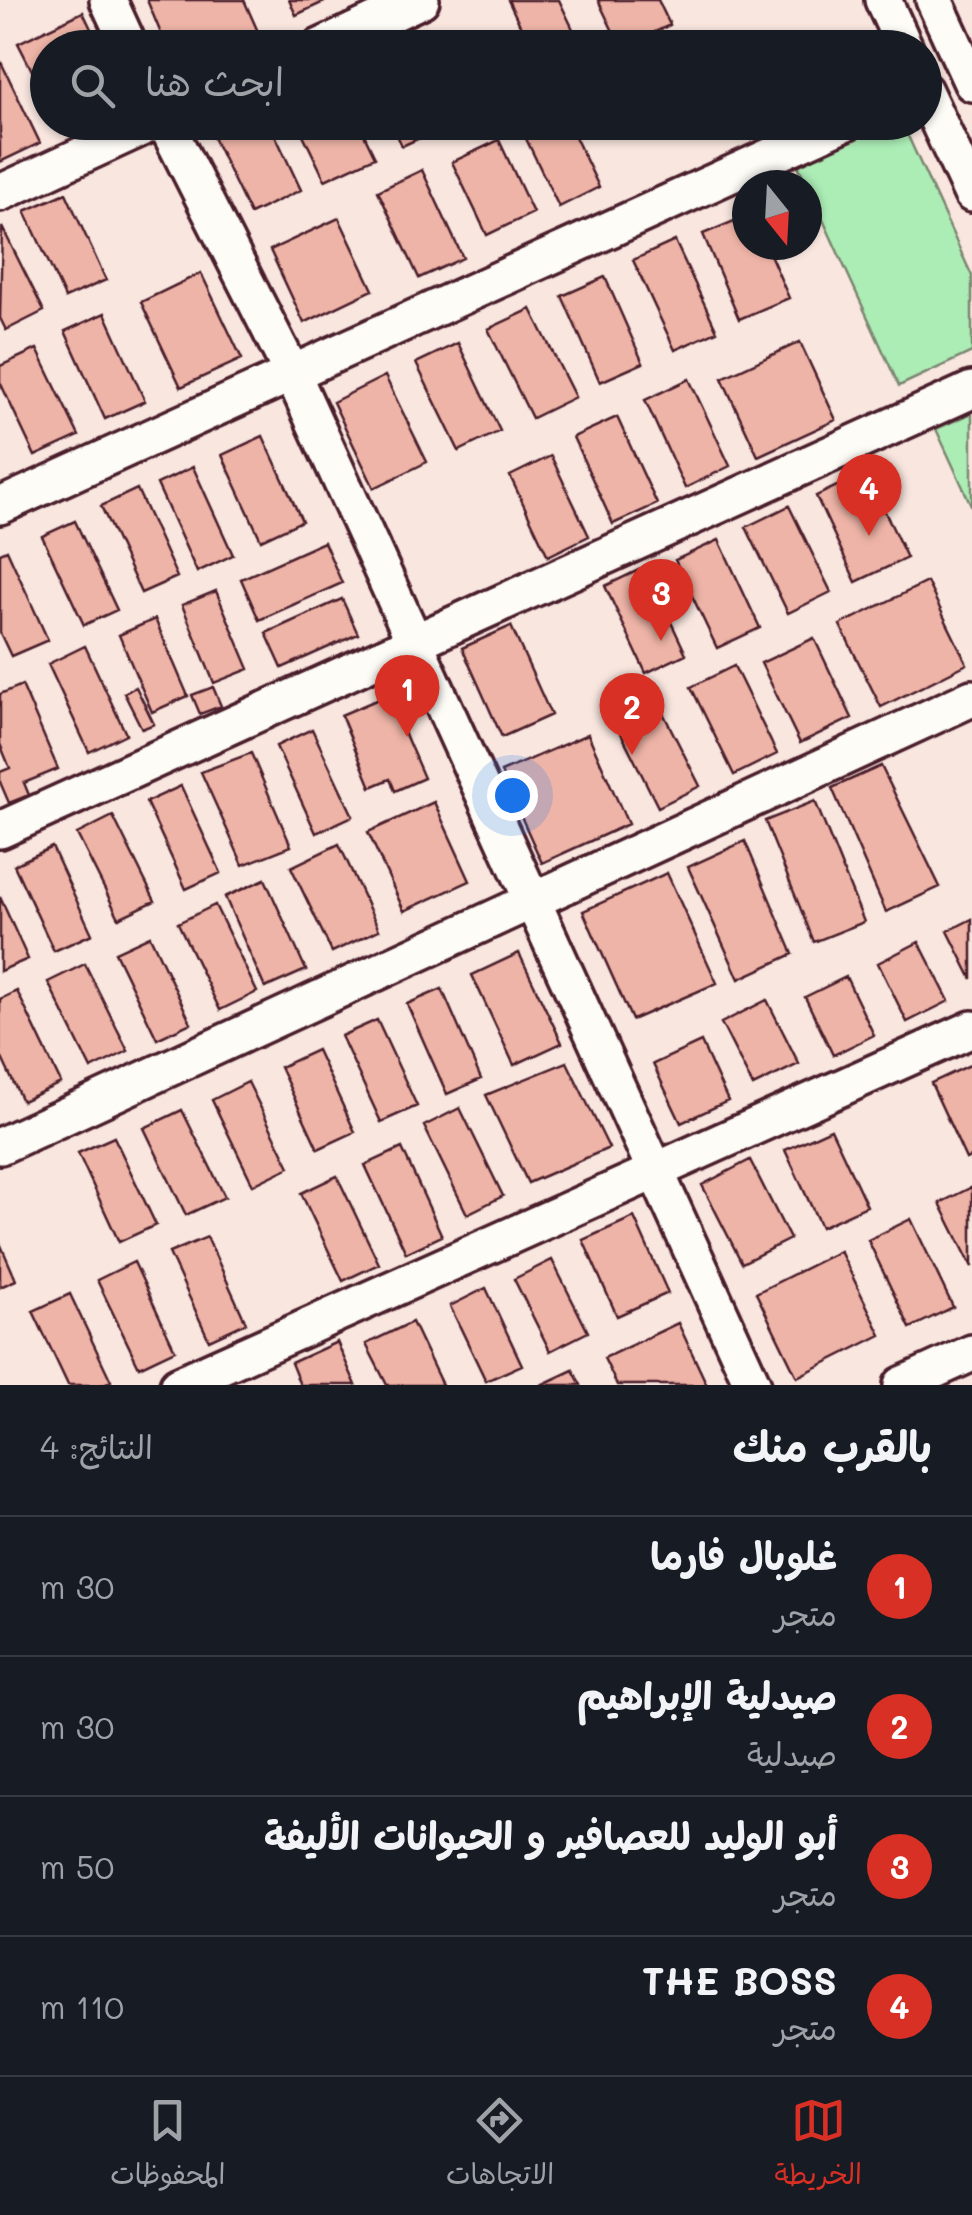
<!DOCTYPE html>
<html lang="ar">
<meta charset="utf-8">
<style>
:root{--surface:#171b24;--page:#20242c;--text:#f1f3f6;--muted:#9ea1a6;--line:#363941;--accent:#d93025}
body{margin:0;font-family:Mali,"Playpen Sans Arabic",sans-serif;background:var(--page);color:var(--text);direction:rtl}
.compass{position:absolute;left:732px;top:170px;width:90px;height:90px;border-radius:50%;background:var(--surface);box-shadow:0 2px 8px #0004;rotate:162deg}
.you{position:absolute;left:512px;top:795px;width:35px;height:35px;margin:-25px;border:8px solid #fff;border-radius:50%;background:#1a73e8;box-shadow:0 0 0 15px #1a73e833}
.badge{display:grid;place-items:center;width:65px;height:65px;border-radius:50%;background:var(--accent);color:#fff;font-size:32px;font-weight:700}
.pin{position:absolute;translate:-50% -82px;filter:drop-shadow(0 2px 5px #0008)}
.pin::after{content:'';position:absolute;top:52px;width:35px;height:30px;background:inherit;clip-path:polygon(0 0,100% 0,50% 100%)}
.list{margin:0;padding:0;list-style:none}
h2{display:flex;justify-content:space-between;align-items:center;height:130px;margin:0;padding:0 40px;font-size:42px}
h2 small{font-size:32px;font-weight:400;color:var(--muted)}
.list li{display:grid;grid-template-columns:65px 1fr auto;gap:30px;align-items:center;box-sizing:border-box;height:140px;padding:0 40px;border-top:2px solid var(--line)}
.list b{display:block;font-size:38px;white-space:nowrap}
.list p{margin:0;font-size:32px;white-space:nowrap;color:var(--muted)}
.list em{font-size:32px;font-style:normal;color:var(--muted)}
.icon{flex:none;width:55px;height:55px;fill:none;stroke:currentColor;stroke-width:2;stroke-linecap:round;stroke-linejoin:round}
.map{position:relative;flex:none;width:972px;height:1385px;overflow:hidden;direction:ltr}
.search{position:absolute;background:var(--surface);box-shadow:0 2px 8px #0004;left:30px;right:30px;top:30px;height:110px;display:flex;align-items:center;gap:25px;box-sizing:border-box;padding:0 35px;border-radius:55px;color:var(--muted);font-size:38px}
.sheet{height:690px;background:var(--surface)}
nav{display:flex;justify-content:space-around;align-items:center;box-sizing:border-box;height:140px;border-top:2px solid var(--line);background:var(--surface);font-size:28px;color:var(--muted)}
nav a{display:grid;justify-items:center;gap:5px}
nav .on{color:var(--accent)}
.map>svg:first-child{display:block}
.green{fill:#acedb6;stroke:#7b8670;stroke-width:2.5}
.building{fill:#eeb4a7;stroke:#4a1f2b;stroke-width:2.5}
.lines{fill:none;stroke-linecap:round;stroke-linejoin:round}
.minor-casing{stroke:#4a1f2b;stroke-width:42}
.minor{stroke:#fdfcf7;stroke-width:35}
</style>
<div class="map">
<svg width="972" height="1385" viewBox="0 0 972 1385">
<rect width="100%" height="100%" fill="#f8e6df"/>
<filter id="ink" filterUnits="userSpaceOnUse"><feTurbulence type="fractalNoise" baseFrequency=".01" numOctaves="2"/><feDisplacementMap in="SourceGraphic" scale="20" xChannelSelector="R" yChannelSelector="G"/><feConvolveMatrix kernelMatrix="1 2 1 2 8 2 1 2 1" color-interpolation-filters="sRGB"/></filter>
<g filter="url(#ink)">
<path class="green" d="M892 122 902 123 972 276V352L899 386 798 165Z
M972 413V507L936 429Z"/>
<path class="building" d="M147 0H244L263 43 251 48H167Z
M289 0H328L296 15Z
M508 0H559L582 48H531Z
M598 0H658L670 25 621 48Z
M83 12 100 48H48V102L18 43Z
M0 60 40 143 0 162Z
M227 122H269L301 190 250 214 210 131Z
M297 122H358L375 157 325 180Z
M391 122H442L444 127 402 146Z
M518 122H568L599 187 559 207Z
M499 140 533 213 487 235 452 162Z
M422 170 463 258 419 278 378 191Z
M66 193 106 280 65 298 25 211Z
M746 216 747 245H766L789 298 739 319 703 234Z
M339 218 373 290 304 323 270 250Z
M2 227 44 311 6 330 0 318Z
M675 241 717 331 675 350 633 260Z
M201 273 242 359 181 387 141 302Z
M605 277 643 363 600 382 562 296Z
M531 309 575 397 532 418 488 329Z
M105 313 145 401 105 419 65 331Z
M800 342 836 420 758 456 722 378Z
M458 343 500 431 459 451 416 363Z
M37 349 79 436 35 456 0 382V366Z
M385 376 427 462 374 488 333 402Z
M689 379 730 466 685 488 645 400Z
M617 417 657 504 613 524 573 437Z
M263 436 302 521 261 540 222 455Z
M551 456 589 536 548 556 510 476Z
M193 467 233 555 197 572 157 484Z
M866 472 907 558 856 582 816 496Z
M137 489 177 577 141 593 101 506Z
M789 506 831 592 788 613 746 527Z
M75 521 117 610 84 625 42 536Z
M719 540 760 628 717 648 675 560Z
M324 542 342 583 259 620 241 579Z
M7 550 48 640 11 656 0 633V553Z
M645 567 686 654 646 673 605 586Z
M927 582 967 664 881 707 840 625Z
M216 591 249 669 214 683 182 605Z
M342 599 358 634 282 668 266 633Z
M155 619 188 696 152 712 119 635Z
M511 626 551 715 502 737 462 648Z
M814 638 852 718 800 743 761 663Z
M85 646 126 734 89 752 48 664Z
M734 666 777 754 734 775 691 687Z
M22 685 58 769 24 783 29 795 9 803 0 782V772L10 768 0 744V694Z
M136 687 154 724 142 729 124 693Z
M213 687 221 706 200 714 192 695Z
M388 695 424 778 395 791 390 779 371 787 341 715Z
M657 701 700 786 658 807 615 721Z
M312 729 353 816 316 833 276 746Z
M588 734 628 824 542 863 501 772Z
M251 753 291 846 243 865 201 772Z
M881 766 940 887 886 912 832 788Z
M181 786 221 873 186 889 146 802Z
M815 801 864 922 814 942 765 821Z
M434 802 470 881 404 911 368 832Z
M113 816 155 901 119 918 77 834Z
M745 841 793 954 739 979 688 867Z
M339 844 379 930 332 952 291 867Z
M52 847 92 934 54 951 14 865Z
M667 873 717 983 632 1020 583 911Z
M265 879 306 970 265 988 225 897Z
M0 897 28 959 0 971Z
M215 905 257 992 220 1010 178 923Z
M972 919V979L948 931Z
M150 936 191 1023 157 1039 115 952Z
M919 942 949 1001 907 1022 878 963Z
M519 953 562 1043 514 1065 472 975Z
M85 964 128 1051 91 1069 48 982Z
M846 977 874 1035 833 1055 805 997Z
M442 989 481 1079 447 1094 407 1004Z
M17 991 61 1083 22 1101 0 1054V999Z
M767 1000 799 1064 753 1086 721 1023Z
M377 1020 417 1106 381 1122 341 1036Z
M701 1042 728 1101 681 1123 653 1064Z
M317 1050 355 1132 318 1149 280 1067Z
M567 1062 609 1148 528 1183 486 1095Z
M972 1064V1156L966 1159 931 1083Z
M248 1082 290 1167 253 1185 212 1100Z
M460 1108 503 1196 467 1214 424 1126Z
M182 1110 225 1197 186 1215 144 1128Z
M831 1129 867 1206 821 1227 785 1150Z
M114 1137 156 1225 119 1242 78 1153Z
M402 1148 442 1236 406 1253 365 1165Z
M750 1160 790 1239 742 1263 702 1185Z
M337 1176 379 1264 343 1281 301 1193Z
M972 1187V1267L940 1203Z
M634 1217 668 1293 617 1316 583 1240Z
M911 1219 953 1307 910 1328 868 1240Z
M207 1237 246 1323 209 1340 169 1253Z
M0 1243 16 1280 0 1287Z
M840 1251 881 1335 797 1377 756 1293Z
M552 1260 588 1332 550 1351 514 1279Z
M134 1262 175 1350 139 1367 97 1280Z
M486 1288 522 1365 486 1381 450 1306Z
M70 1294 111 1381 101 1385H68L33 1311Z
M412 1322 442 1385H387L366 1344Z
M678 1323 707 1385H617L604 1358Z
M337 1342 356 1385H300L291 1363Z
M573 1370 581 1385H541Z"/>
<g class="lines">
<g class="minor-casing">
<path id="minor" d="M108 0 130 48
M883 0 905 48
M934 0 972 83
M318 48 421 0
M924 91 972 194
M165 122 292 373 753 1385
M0 193 154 122
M0 506 846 122
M0 830 972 390
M0 1146 972 698
M178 1385 972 1029
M902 1385 972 1353"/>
</g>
<use href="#minor" class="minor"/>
</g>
</g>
</svg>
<svg class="compass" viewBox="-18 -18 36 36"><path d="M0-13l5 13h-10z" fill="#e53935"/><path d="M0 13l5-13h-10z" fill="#9ea1a6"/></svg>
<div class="you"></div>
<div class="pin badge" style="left:407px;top:737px">1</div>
<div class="pin badge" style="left:632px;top:755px">2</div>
<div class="pin badge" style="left:661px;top:641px">3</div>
<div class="pin badge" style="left:869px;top:536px">4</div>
<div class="search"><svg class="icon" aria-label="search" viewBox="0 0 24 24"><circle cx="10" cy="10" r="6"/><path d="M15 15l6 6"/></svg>ابحث هنا</div>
</div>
<section class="sheet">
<h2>بالقرب منك<small>النتائج: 4</small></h2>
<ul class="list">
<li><span class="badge">1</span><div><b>غلوبال فارما</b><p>متجر</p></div><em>30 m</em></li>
<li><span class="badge">2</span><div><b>صيدلية الإبراهيم</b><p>صيدلية</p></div><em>30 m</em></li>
<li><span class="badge">3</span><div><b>أبو الوليد للعصافير و الحيوانات الأليفة</b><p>متجر</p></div><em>50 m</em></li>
<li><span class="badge">4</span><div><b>THE BOSS</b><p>متجر</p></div><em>110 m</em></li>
</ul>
</section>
<nav>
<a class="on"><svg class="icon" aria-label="map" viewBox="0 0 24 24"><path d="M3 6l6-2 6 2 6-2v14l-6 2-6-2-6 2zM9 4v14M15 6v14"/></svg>الخريطة</a>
<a><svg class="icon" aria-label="directions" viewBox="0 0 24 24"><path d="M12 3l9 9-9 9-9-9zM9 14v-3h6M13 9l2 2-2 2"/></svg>الاتجاهات</a>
<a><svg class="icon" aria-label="saved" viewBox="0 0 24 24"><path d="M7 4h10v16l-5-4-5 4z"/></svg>المحفوظات</a>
</nav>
